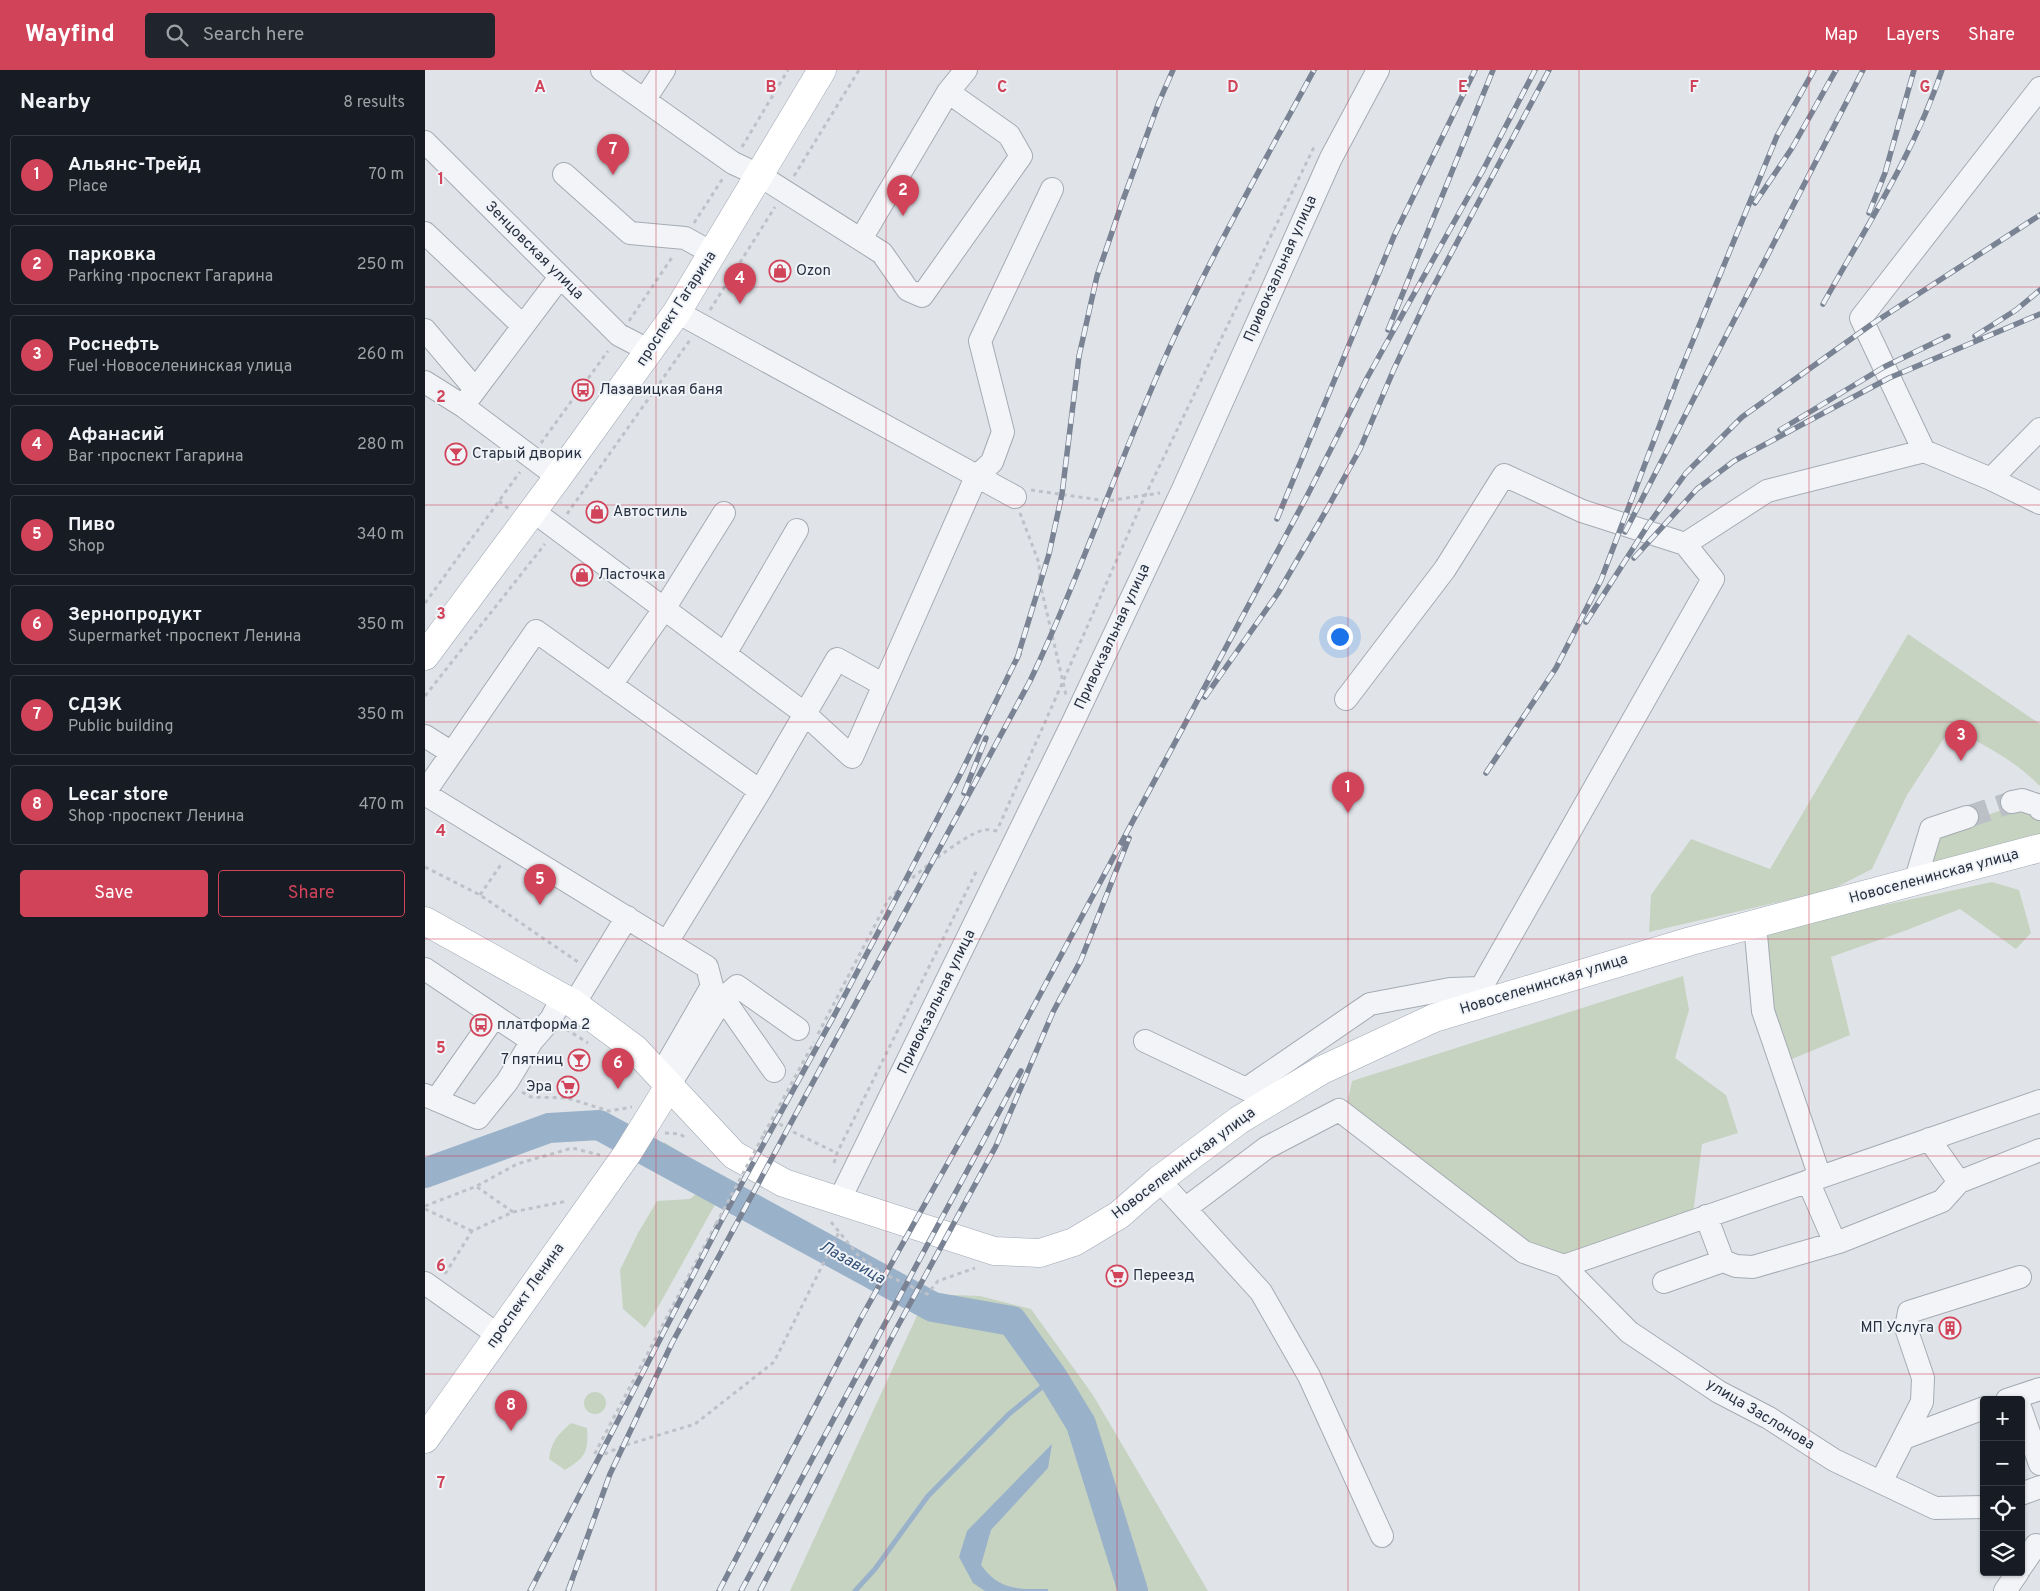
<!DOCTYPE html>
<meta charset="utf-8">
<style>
:root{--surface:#171b24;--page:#20242c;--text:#f1f3f6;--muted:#9ea1a6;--line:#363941;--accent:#d04359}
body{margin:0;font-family:Overpass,sans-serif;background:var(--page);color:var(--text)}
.controls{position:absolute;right:15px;bottom:15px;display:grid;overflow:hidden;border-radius:5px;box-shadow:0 1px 4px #0004}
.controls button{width:45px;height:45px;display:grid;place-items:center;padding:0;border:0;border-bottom:1px solid var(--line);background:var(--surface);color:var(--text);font:25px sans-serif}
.you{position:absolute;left:914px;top:566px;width:18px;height:18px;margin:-12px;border:4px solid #fff;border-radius:50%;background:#1a73e8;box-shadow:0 0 0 8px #1a73e833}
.badge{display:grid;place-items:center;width:32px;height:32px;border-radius:50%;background:var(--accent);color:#fff;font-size:16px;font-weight:700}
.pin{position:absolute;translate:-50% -41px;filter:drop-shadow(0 1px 2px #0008)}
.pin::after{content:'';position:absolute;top:26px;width:18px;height:15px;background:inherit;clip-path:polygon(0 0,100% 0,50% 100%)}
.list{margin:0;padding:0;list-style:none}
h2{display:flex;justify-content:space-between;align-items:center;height:65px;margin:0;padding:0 20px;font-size:21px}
h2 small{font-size:16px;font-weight:400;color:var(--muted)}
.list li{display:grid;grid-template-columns:32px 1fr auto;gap:15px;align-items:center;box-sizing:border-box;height:80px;margin:0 10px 10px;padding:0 10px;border:1px solid var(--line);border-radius:5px}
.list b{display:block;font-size:19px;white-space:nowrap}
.list p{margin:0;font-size:16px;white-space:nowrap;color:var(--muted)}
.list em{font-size:16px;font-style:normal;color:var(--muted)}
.actions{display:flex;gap:10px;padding:15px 20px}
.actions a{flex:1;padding:11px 0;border:1px solid var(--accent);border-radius:5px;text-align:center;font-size:18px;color:var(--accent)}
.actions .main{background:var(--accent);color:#fff}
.icon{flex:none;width:28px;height:28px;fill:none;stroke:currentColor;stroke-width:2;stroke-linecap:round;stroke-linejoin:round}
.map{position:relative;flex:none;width:1615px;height:1521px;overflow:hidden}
header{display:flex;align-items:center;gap:30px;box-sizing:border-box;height:70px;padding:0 25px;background:var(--accent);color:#fff}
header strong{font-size:24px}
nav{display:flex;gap:28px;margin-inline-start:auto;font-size:18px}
.search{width:350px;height:45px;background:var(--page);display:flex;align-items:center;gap:12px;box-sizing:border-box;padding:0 18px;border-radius:5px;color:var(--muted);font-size:19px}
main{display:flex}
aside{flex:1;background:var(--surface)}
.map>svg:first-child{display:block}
.green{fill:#c6d3c1}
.water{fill:#9ab1ca}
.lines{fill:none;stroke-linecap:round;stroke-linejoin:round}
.stream{stroke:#9ab1ca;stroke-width:5}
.river{stroke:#9ab1ca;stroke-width:30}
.minor-tunnel{stroke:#bbc0c7;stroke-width:22;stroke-dasharray:22 11;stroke-linecap:butt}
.minor-casing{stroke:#a5abb3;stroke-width:24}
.major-casing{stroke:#9fa8b5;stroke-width:29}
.path{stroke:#bec1c8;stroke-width:3;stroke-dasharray:4 4;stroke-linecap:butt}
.minor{stroke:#f3f4f7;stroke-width:22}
.major{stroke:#fff;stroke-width:28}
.rail-casing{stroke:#798393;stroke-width:5.5}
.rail{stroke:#f0f3f7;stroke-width:4;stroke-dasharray:11;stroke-linecap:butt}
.path-bridge{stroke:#bec1c8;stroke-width:3;stroke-dasharray:4 4;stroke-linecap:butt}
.grid{fill:none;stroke:#d04359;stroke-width:1;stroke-opacity:0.55}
.labels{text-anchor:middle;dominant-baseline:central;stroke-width:4;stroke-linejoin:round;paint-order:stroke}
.street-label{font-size:15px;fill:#283141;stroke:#f0f3f7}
.poi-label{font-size:15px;fill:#283141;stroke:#f0f3f7;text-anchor:start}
.water-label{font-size:16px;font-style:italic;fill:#325075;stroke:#f0f3f7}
.grid-label{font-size:16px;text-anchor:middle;font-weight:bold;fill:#d04359;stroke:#f0f3f7;stroke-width:4;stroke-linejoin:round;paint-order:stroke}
</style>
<header>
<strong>Wayfind</strong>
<div class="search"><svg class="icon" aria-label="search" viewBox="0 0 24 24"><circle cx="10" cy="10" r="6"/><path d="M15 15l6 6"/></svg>Search here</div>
<nav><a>Map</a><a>Layers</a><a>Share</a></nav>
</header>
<main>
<aside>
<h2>Nearby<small>8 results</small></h2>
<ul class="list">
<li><span class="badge">1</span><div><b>Альянс-Трейд</b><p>Place</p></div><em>70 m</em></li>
<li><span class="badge">2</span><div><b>парковка</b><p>Parking · проспект Гагарина</p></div><em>250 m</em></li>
<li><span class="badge">3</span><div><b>Роснефть</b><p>Fuel · Новоселенинская улица</p></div><em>260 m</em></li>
<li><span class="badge">4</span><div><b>Афанасий</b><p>Bar · проспект Гагарина</p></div><em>280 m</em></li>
<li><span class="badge">5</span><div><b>Пиво</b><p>Shop</p></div><em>340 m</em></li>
<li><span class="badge">6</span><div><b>Зернопродукт</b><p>Supermarket · проспект Ленина</p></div><em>350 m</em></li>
<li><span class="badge">7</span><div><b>СДЭК</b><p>Public building</p></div><em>350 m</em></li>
<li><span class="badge">8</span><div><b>Lecar store</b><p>Shop · проспект Ленина</p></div><em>470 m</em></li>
</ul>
<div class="actions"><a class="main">Save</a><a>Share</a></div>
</aside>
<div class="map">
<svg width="1615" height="1521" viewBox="0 0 1615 1521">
<rect width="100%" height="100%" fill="#e0e4e9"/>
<path class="green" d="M1483 564 1615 654V716C1590 691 1558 673 1525 659L1482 725 1447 799 1406 820 1224 862 1226 825 1266 769 1345 799Z
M1596 734 1615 749V773L1495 804 1509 762Z
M1567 812 1594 820 1606 863 1591 879 1535 839 1482 860 1406 887 1425 965 1362 991 1342 931V860Z
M1258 906 1264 940 1250 988 1301 1025 1313 1063 1277 1074 1268 1144 1137 1186 1101 1176 921 1039 927 1011Z
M239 1072 277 1096 300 1118C272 1164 249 1212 220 1258L198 1239 195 1200 213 1163 232 1131 265 1129 273 1122 257 1107 238 1104 220 1097Z
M502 1224 555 1226 606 1239 668 1325 783 1521H365Z
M159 1333a11 11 0 1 1 22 0a11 11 0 1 1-22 0Z
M146 1353 162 1358C164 1382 160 1388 140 1400L124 1389C126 1372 133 1364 146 1353Z"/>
<path class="water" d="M627 1374 623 1398 566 1460 556 1495C575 1521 593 1519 623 1519V1521H560L548 1513 534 1487 542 1461Z"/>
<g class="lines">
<path class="stream" d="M430 1521 450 1499 503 1426 584 1344 628 1308"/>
<path class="river" d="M0 1103 124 1058 174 1055 508 1237 587 1251 628 1308 656 1354 708 1521"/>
<path class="minor-tunnel" d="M1542 747 1587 732"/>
<g class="minor-casing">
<path id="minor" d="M177 0 308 93 334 105 457 183 483 220 497 226 596 86 584 65 523 22
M220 29 239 0
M0 72 194 265 225 281
M139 104 205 163 260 168 289 184
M0 163 98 256
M436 169 523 22 541 0
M252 242 590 427
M0 260 50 319
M0 312 38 336 133 407
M38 336 135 207
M1499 381 1566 409 1615 359
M1566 409 1615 433
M108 441 379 643 427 687 551 407 567 392 578 362 555 271 627 119
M1260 474 1342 421 1499 381 1436 248 1615 18
M300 584 372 460
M186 615 239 539 299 443
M0 666 27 683
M0 722 111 561 335 721
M0 724 282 897 287 916 235 1006
M1587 732 1597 730 1612 735 1615 739
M1490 812 1506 759 1542 747
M1330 854 1338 941 1395 1107
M242 872 335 721 412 589 459 615
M0 899 107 971
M298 928 312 916 373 959
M149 934 202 847
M720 971 821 1019 945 934 1025 919 1056 918 1288 509 1260 474 1157 441 1079 405 1020 499 921 629
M247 1011 298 928 349 1001
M0 1025 53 1048 82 1012 107 971 126 949 137 928
M11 1030 70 946
M1504 1069 1534 1112
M734 1110 836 1222 884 1306 957 1466
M1383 1111 1410 1173
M414 1131 648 652 758 419 906 88 953 0
M761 1138 841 1078 914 1040 1099 1182 1139 1196 1615 1031
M1281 1146 1298 1191 1311 1196 1328 1197 1414 1172 1517 1131 1534 1112 1615 1080
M1139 1196 1204 1262 1294 1322 1344 1348 1409 1390 1510 1438 1559 1437
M1239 1212 1298 1191
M0 1213 73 1265
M1582 1330 1615 1319
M1596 1340 1615 1394
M1479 1368 1559 1338
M1456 1412 1497 1332 1498 1308 1481 1258 1484 1242 1595 1207
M1596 1424 1615 1417
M1596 1497 1611 1475
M1580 1521 1593 1502"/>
</g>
<g class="major-casing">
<path id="major" d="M0 586 133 407 252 242 397 0
M0 851 149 934 210 979 309 1085 359 1113 569 1181 615 1183 649 1172 694 1145 734 1110 814 1050 897 1000 1009 948 1266 871 1615 778
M0 1369 202 1084 244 1016"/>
</g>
<path class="path" d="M317 77 363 0
M369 106 434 0
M269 153 298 108
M285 240 350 137
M204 251 248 186
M116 373 183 281
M606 420 682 431 735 423
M74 431 84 439
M595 443 614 493 615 513 641 625
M142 444 265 270
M0 533 95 402
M0 626 120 474
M574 756 720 426 890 75
M0 797 55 825 153 892
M55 825 77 793
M141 959 163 973
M393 964 463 830C480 813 536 765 559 760 564 759 570 761 574 761
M97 1022 106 1027 142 1028 184 1041 207 1037
M348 1049 362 1059 412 1083
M240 1063 255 1064 262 1069
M339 1064 389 972
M409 1093 412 1083 552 800
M52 1117 88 1142
M0 1136 52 1116 92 1094 147 1078 175 1085
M0 1139 47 1161
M406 1152 433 1185 455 1202 502 1224 513 1211 550 1198
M291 1154 169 1385 175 1386 198 1376 270 1354 349 1292 415 1160
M20 1204 47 1161 88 1142 142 1131"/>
<use href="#minor" class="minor"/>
<use href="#major" class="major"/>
<g class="rail-casing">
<path id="rail" d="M1330 133 1367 78 1411 0
M1444 143 1460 103 1489 0
M1398 234C1441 157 1489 84 1517 0
M963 260 1068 0
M1550 266 1591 240 1615 220
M1355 360 1459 297 1523 266
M852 449 969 166 1050 0
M1200 462 1438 0
M1209 488 1272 419 1309 391 1464 308 1615 244
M1161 552 1223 455 1261 403 1317 347 1447 254 1615 145
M592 589 624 484 637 424 654 286 672 206 698 130 734 32 748 0
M780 627 853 523 902 439 935 379 969 299 1005 223 1124 0
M1061 703 1131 598 1176 510 1253 307 1352 66 1389 0
M539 723 561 668
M105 1521 294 1155 410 944 478 815 537 701 594 584
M143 1521 185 1404 247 1273 605 611C655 506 692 396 739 290 783 190 837 96 889 0
M294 1521 436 1248 566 1016 882 426 942 308 1057 102 1110 0
M316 1521 596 1001
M335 1521 469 1263 571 1076 628 942 656 890 704 768"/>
</g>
<use href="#rail" class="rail"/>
<path class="path-bridge" d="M291 1154 339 1064"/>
</g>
<path class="grid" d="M231 0V1521M461 0V1521M692 0V1521M923 0V1521M1154 0V1521M1384 0V1521M0 217H1615M0 435H1615M0 652H1615M0 869H1615M0 1086H1615M0 1304H1615"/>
<defs>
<g id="shop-ring" transform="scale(1.125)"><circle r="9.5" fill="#f0f3f7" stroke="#d04359" stroke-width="1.5"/><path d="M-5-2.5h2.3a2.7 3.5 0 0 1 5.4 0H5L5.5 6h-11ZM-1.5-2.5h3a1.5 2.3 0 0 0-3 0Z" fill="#d04359"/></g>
<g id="bus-ring" transform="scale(1.125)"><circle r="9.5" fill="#f0f3f7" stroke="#d04359" stroke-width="1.5"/><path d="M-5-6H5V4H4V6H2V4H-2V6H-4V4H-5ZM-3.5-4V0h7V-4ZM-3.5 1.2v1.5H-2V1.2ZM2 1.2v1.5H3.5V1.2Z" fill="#d04359"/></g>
<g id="bar-ring" transform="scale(1.125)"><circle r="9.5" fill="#f0f3f7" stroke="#d04359" stroke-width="1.5"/><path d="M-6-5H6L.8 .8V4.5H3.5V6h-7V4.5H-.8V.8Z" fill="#d04359"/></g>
<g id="supermarket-ring" transform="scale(1.125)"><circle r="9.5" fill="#f0f3f7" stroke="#d04359" stroke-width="1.5"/><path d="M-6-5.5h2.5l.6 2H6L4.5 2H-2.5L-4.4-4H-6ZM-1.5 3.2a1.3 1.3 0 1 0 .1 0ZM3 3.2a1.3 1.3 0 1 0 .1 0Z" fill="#d04359"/></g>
<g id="building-ring" transform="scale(1.125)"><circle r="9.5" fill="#f0f3f7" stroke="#d04359" stroke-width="1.5"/><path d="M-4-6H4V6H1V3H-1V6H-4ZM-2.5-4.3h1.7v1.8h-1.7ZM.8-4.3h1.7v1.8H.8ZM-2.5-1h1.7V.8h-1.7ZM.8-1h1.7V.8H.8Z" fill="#d04359"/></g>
</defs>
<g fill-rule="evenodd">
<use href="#shop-ring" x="355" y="201"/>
<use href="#bus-ring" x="158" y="320"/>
<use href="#bar-ring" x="31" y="384"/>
<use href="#shop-ring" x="172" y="442"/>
<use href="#shop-ring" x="157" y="505"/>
<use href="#bus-ring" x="56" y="955"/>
<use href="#bar-ring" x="154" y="990"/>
<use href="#supermarket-ring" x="143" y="1017"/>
<use href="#supermarket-ring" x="692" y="1206"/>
<use href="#building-ring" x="1525" y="1258"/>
</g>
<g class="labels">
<g class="street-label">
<text transform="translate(109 181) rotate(45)">Зенцовская улица</text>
<text transform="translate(856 199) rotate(-66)">Привокзальная улица</text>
<text transform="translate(252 239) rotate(-57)">проспект Гагарина</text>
<text transform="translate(688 567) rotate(-65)">Привокзальная улица</text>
<text transform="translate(1509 807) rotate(-15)">Новоселенинская улица</text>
<text transform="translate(1119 915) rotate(-17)">Новоселенинская улица</text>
<text transform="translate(512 932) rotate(-64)">Привокзальная улица</text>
<text transform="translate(759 1094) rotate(-37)">Новоселенинская улица</text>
<text transform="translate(101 1226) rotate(-55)">проспект Ленина</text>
<text transform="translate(1335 1345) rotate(31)">улица Заслонова</text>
</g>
<g class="poi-label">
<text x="371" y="201">Ozon</text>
<text x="174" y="320">Лазавицкая баня</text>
<text x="47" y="384">Старый дворик</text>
<text x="188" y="442">Автостиль</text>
<text x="173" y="505">Ласточка</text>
<text x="72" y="955">платформа 2</text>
<text x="138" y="990" text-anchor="end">7 пятниц</text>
<text x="127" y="1017" text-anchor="end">Эра</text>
<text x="708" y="1206">Переезд</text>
<text x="1509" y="1258" text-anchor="end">МП Услуга</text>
</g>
<g class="water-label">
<text transform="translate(427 1193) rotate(29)">Лазавица</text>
</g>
</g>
<g class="grid-label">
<text x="115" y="22">A</text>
<text x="346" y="22">B</text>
<text x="577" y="22">C</text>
<text x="808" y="22">D</text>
<text x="1038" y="22">E</text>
<text x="1269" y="22">F</text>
<text x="1500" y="22">G</text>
<text x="16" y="114">1</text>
<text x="16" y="332">2</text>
<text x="16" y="549">3</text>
<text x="16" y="766">4</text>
<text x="16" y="983">5</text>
<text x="16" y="1201">6</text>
<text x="16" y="1418">7</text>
</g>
</svg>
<div class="controls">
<button>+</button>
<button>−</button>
<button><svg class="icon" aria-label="locate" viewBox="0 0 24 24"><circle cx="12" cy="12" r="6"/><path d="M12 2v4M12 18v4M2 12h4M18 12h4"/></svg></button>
<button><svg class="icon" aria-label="layers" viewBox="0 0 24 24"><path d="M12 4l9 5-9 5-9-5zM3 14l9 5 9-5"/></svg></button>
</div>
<div class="you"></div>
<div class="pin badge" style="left:923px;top:743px">1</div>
<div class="pin badge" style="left:478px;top:146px">2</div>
<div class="pin badge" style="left:1536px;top:691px">3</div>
<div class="pin badge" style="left:315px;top:234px">4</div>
<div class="pin badge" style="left:115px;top:835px">5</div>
<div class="pin badge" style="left:193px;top:1019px">6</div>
<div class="pin badge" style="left:188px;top:105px">7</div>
<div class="pin badge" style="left:86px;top:1361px">8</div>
</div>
</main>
